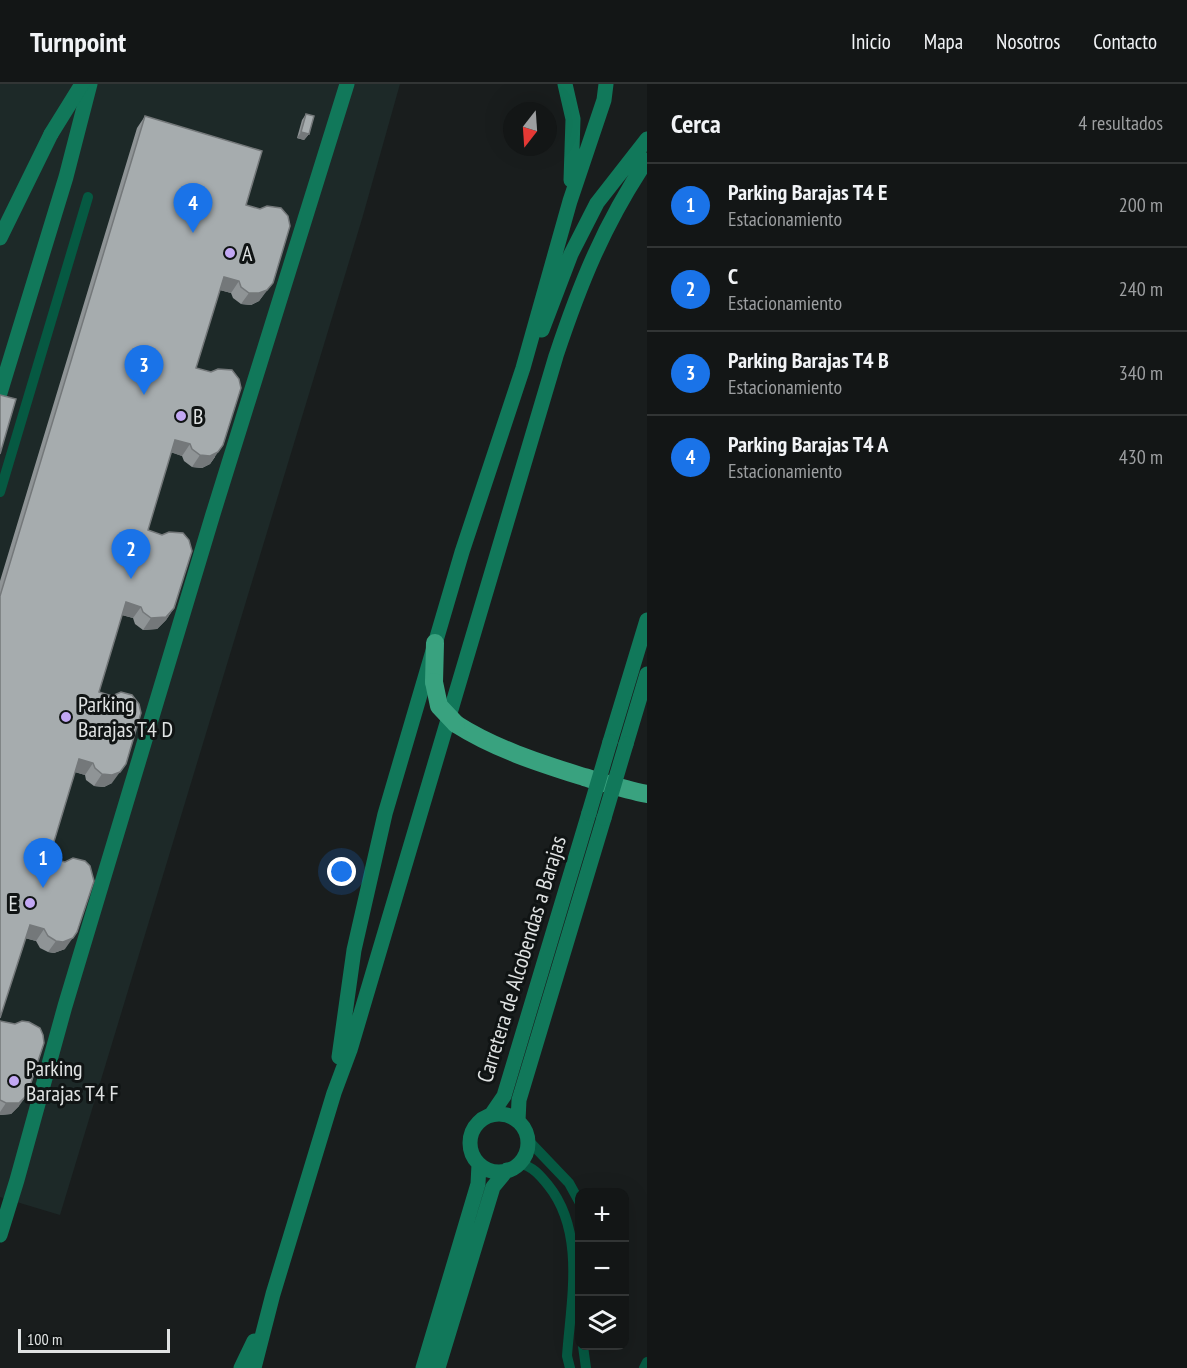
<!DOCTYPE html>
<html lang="es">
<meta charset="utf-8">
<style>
:root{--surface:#131616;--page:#1c1f1f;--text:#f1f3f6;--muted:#9d9fa1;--line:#323535;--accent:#1a73e8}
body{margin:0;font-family:"PT Sans Narrow",sans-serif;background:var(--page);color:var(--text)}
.controls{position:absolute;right:18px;bottom:18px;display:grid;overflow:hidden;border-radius:12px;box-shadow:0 6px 24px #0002}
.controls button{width:54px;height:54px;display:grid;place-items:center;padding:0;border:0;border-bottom:2px solid var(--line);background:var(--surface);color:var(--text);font:30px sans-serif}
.compass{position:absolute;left:503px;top:18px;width:54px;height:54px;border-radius:50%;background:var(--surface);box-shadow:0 6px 24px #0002;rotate:197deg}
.scale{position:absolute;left:18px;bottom:15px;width:152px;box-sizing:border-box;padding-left:6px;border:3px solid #e0e3e3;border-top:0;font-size:16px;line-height:21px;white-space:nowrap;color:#e0e3e3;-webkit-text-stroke:4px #101414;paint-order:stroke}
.you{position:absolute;left:342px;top:788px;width:21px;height:21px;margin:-15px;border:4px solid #fff;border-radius:50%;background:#1a73e8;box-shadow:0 0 0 9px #1a73e833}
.badge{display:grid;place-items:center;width:39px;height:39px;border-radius:50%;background:var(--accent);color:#fff;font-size:20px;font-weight:700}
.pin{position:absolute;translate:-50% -50px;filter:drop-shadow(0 2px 3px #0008)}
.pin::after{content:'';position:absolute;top:32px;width:21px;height:18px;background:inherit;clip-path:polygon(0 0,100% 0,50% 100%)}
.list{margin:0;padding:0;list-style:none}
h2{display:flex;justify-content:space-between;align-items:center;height:78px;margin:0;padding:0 24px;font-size:26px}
h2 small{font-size:20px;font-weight:400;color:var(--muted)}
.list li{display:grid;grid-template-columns:39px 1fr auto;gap:18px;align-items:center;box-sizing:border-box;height:84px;padding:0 24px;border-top:2px solid var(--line)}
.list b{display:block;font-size:22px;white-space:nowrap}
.list p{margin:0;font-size:20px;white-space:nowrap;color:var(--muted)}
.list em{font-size:20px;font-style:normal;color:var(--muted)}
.icon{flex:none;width:33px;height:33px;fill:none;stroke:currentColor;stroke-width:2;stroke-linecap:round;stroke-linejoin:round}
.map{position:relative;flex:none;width:647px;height:1284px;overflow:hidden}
header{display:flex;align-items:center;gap:36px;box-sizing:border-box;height:84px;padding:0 30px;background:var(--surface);border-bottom:2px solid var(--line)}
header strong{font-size:28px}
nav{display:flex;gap:33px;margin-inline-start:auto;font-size:21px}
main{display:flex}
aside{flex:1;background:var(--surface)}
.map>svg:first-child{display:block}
.built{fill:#1d2928}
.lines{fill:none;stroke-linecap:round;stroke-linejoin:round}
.street{stroke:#065942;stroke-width:10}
.secondary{stroke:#11785a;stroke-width:15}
.highway{stroke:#39a27f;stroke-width:18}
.secondary-bridge{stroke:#11785a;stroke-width:15}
.highway-bridge{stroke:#39a27f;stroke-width:18}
.wall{fill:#8f9496}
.shaded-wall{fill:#74787a}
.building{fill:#a6acae;stroke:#74787a;stroke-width:1.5}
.poi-dot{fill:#c2a8f3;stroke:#101414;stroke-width:2}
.labels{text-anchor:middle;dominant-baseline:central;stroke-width:6;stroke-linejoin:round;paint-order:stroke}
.poi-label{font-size:22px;fill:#e0e3e3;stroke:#101414;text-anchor:start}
.street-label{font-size:22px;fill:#e0e3e3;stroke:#101414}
</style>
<header>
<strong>Turnpoint</strong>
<nav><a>Inicio</a><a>Mapa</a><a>Nosotros</a><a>Contacto</a></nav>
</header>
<main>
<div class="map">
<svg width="647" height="1284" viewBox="0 0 647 1284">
<rect width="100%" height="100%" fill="#191d1d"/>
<path class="built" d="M0 0H400L362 135 60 1131 0 1113Z"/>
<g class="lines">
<path class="street" d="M0 408 88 113
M527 1055 569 1099 580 1119
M519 1079C533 1083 539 1090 548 1101 586 1148 571 1216 567 1272L570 1284
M583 1262 586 1284
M644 1284 647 1278"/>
<path class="secondary" d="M565 0 573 35 571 96
M0 154 51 50
M542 246 571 170 597 119 647 55
M0 309 66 93 90 0
M610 658 647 536
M626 660 647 590
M339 973 354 866 385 730 462 468 523 284 570 117 604 16 606 0
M470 1059a29 29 0 1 1 58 0a29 29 0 1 1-58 0Z
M491 1031 504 1012 589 729
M518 1037 519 1016 604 734
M0 1151 17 1096 65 922 213 430 347 0
M241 1284 254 1257
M254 1284 273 1210 334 1009 350 966 556 272C580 200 604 140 647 76
M423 1284 478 1100 479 1080
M438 1284 493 1103 507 1086"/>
<path class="highway" d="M434 598 435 559
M456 640C495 665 540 679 584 693 605 699 626 706 647 710"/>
<path class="secondary-bridge" d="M51 50 82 0
M589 729 610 658
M604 734 626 660"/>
<path class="highway-bridge" d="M434 598 439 622 456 640"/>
</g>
<path class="wall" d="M306 30 309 50 304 56 297 54 302 36Z
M145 32 246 121 264 210 259 217 251 221 241 220 233 214 231 209 220 206 196 284 215 373 210 380 202 384 192 383 184 377 182 372 171 368 148 446 174 524 166 536 157 545 143 546 135 540 133 534 122 531 99 608 112 699 104 703 94 702 86 696 85 691 75 688 49 774 65 865 54 869 48 868 40 864 36 857 25 854 0 934V497L137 44Z
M0 937 19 1022 11 1030 0 1031Z"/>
<path class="shaded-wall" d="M301 48 309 50 304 56 297 54Z
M224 193 239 197 231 209 216 205Z
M273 199 259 217 251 221 241 220 249 209Z
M175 356 190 360 182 372 167 367Z
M223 361 210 380 202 384 192 383 200 371Z
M126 518 141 523 133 534 118 530Z
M174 524 166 536 157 545 143 546 151 534Z
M79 675 93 679 85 691 71 687Z
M120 688 112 699 104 703 94 702 102 690Z
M30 841 44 845 36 857 21 853Z
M77 848 65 865 54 869 48 868 56 857Z
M27 1011 19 1022 11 1030 0 1031V1028L6 1019Z"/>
<path class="building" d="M306 30 314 32 309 50 301 48Z
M145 32 262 67 246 121 260 125 267 122 281 124 288 132 290 142 273 199 267 206 259 209H249L241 203 239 197 224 193 196 284 211 288 218 285 232 286 239 295 241 304 223 361 218 368 210 372 200 371 192 365 190 360 175 356 148 446 162 451 169 448 183 449 189 456 192 467 174 524 166 533 151 534 143 528 141 523 126 518 99 608 112 612 121 608 132 611 139 620 141 629 126 680 120 688 112 691 102 690 95 684 93 679 79 675 49 774 65 778 73 774 85 777 90 782 94 797 77 848 73 854 63 858 56 857 48 852 44 845 30 841 0 934V512Z
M0 311 16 315 0 370Z
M0 937 15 940 22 937 29 938 40 944 43 951 44 959 27 1011 19 1019H6L0 1016Z"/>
<g class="poi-dot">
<circle cx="230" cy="169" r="6"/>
<circle cx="181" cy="332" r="6"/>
<circle cx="66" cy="633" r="6"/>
<circle cx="30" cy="819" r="6"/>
<circle cx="14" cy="997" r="6"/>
</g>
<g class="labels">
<g class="poi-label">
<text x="242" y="169">A</text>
<text x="193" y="332">B</text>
<text x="78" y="620">Parking<tspan x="78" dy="25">Barajas T4 D</tspan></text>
<text x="18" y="819" text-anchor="end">E</text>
<text x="26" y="984">Parking<tspan x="26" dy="25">Barajas T4 F</tspan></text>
</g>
<g class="street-label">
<text transform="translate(521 875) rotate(-73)">Carretera de Alcobendas a Barajas</text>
</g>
</g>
</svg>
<div class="controls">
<button>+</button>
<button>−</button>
<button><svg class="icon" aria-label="layers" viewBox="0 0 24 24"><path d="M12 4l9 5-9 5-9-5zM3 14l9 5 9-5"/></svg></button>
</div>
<svg class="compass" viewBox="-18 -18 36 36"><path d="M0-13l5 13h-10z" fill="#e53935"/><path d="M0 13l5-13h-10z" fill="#9d9fa1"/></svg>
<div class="scale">100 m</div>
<div class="you"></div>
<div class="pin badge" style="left:43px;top:804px">1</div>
<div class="pin badge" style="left:131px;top:495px">2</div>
<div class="pin badge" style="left:144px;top:311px">3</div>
<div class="pin badge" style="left:193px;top:149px">4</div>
</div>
<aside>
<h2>Cerca<small>4 resultados</small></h2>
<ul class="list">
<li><span class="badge">1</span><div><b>Parking Barajas T4 E</b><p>Estacionamiento</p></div><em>200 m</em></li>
<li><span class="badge">2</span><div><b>C</b><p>Estacionamiento</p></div><em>240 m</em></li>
<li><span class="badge">3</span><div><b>Parking Barajas T4 B</b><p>Estacionamiento</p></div><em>340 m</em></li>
<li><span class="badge">4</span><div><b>Parking Barajas T4 A</b><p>Estacionamiento</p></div><em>430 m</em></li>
</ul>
</aside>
</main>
